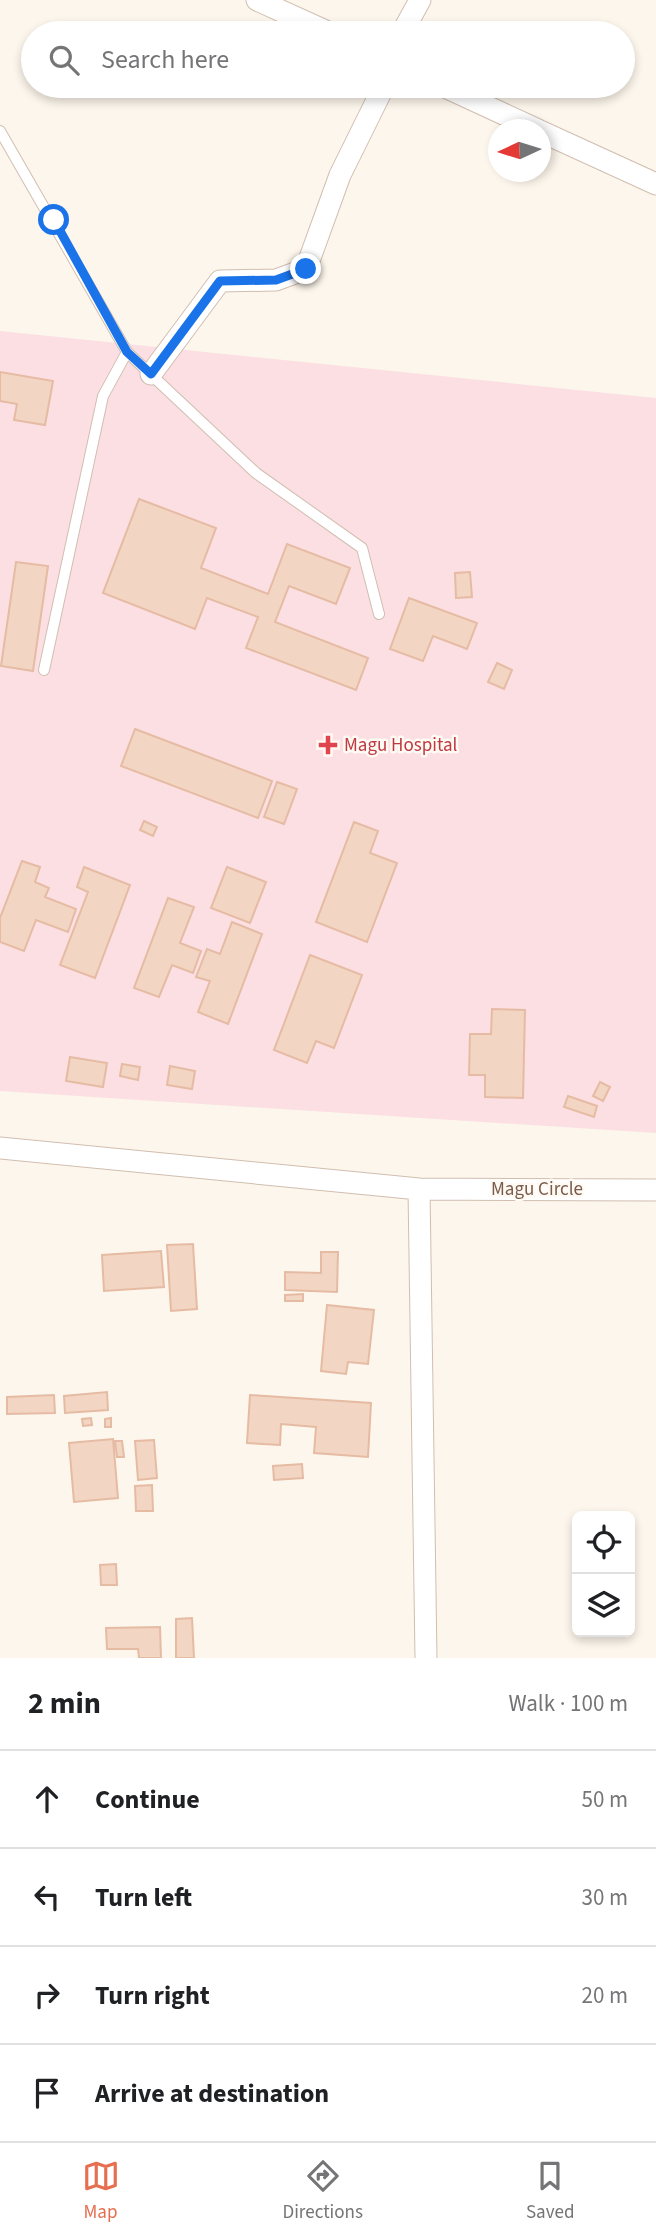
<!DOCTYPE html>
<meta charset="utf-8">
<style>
:root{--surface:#fff;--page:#f6f6f6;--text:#202124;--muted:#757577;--line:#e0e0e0;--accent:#e76f51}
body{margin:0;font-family:"Source Sans 3",sans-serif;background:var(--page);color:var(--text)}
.controls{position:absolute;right:21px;bottom:21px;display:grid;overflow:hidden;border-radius:10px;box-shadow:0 4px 10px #0003}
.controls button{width:63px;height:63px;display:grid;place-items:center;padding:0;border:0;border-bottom:2px solid var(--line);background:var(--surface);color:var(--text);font:35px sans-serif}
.compass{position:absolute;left:488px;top:119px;width:63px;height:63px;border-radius:50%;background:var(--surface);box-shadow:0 4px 10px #0003;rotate:266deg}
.stop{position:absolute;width:21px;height:21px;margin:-16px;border:5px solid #1a73e8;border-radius:50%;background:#fff}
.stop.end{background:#1a73e8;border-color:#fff;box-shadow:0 2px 7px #0008}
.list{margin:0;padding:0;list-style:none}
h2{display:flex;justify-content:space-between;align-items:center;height:91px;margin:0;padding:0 28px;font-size:30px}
h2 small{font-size:23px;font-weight:400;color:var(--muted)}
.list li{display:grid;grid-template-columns:46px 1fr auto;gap:21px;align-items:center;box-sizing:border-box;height:98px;padding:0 28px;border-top:2px solid var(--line)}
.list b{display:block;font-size:26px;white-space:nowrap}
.list em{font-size:23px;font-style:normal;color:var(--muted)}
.icon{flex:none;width:38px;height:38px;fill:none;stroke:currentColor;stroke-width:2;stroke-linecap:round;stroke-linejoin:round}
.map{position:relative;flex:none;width:656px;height:1658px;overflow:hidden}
.search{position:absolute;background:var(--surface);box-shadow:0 4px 10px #0003;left:21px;right:21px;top:21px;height:77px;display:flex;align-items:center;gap:18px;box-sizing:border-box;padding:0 24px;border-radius:38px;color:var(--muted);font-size:26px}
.sheet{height:483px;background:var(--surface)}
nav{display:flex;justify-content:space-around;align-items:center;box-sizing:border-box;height:98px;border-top:2px solid var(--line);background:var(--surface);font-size:19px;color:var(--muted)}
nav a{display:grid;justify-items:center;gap:4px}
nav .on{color:var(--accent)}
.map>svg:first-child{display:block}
.medical{fill:#fbdfe3}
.building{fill:#f3d5c3;stroke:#e6bba3;stroke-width:2}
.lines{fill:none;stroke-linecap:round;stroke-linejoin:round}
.service-casing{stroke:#d1beb0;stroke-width:12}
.minor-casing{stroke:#d1beb0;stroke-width:23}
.service{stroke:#fff;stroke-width:10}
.minor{stroke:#fff;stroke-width:21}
.route{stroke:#1a73e8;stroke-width:9}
.health-dot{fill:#e0444e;stroke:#fffaf3;stroke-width:2.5}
.labels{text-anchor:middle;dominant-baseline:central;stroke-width:5;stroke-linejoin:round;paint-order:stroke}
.health-label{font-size:19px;fill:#be3a42;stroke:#fffaf3;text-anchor:start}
.street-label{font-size:19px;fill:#7a5c4d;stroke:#fffaf3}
</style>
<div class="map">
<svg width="656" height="1658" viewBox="0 0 656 1658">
<rect width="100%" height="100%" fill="#fdf6ec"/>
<path class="medical" d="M0 331 656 398V1133L0 1091Z"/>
<path class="building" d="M0 372 53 381 45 425 14 420 17 404 0 401Z
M139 499 216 528 201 568 268 594 287 544 350 568 336 604 289 586 275 622 368 658 356 690 246 648 258 617 207 598 195 629 103 593Z
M16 562 48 566 33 671 1 666Z
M470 572 472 597 456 598 455 573Z
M409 598 477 623 467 649 433 636 423 661 390 649Z
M497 663 512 670 504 689 488 682Z
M135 729 272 781 258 818 121 766Z
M277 782 297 789 284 824 264 817Z
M144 821 157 827 153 836 140 830Z
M354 822 378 831 370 853 397 863 367 942 316 922Z
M22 861 40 867 35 882 49 888 45 897 76 909 68 932 36 920 24 951 0 942V918Z
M84 867 130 885 95 978 60 965 88 892 77 887Z
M227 867 266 882 250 923 211 908Z
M168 898 194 907 180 943 201 951 193 973 172 965 159 997 134 988Z
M232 922 262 934 228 1024 198 1012 210 981 196 977 207 949 220 954Z
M310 955 362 975 334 1048 316 1041 307 1063 274 1050Z
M492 1009 525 1010 523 1098 485 1097V1075H469L470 1034H491Z
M70 1057 107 1063 103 1087 66 1081Z
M122 1064 140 1067 138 1080 120 1076Z
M170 1066 195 1071 192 1089 167 1085Z
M600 1082 610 1087 603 1101 593 1096Z
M568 1096 597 1106 594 1117 564 1107Z
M193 1244 197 1309 171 1311 167 1245Z
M161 1251 164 1287 104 1291 102 1255Z
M321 1252H338L337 1292 285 1290V1272L321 1273Z
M303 1294V1301H285V1295Z
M327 1305 374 1310 368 1364 348 1362 346 1374 321 1371Z
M107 1392 108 1410 65 1413 64 1396Z
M54 1395 55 1413 7 1414V1397Z
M250 1395 371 1403 368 1457 314 1453 316 1427 281 1424 280 1445 247 1443Z
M91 1418 92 1425 83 1426 82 1419Z
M111 1418V1427H105V1419Z
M113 1439 118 1498 74 1502 69 1443Z
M154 1440 157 1478 138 1480 135 1441Z
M115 1441H122L124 1457H117Z
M302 1464 303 1478 274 1480 273 1466Z
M152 1485 153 1511H136L135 1486Z
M116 1564 117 1585H101L100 1565Z
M192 1618 194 1658H176V1619Z
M160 1627 161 1658H139L138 1649H107L106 1628Z"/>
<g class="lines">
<g class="service-casing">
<path id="service" d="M0 131 127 352 256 473 362 548 379 614
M44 670 103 396 127 352"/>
</g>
<g class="minor-casing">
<path id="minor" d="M257 0 330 33
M402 33 420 0
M443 86 538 130
M540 131 656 184
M151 374 220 281 276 280 306 269 340 175 384 86
M0 1148 419 1189 426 1658
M419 1189 656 1190"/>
</g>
<use href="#service" class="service"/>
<use href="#minor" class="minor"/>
</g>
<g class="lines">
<path class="route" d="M54 220 127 352 151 374 220 281 276 280 306 269"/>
</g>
<path class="health-dot" d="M324.5 734.5h7v7h7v7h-7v7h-7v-7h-7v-7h7z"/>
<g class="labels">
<g class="health-label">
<text x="344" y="745">Magu Hospital</text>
</g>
<g class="street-label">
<text x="537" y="1189">Magu Circle</text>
</g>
</g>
</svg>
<div class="controls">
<button><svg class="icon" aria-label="locate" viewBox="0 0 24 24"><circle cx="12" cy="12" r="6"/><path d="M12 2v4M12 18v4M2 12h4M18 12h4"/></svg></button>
<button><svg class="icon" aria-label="layers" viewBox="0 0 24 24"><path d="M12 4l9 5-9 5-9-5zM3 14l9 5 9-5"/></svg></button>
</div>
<svg class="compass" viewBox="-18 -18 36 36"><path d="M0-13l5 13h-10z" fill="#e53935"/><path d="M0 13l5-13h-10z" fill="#757577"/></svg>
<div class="stop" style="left:54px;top:220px"></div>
<div class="stop end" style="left:306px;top:269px"></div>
<div class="search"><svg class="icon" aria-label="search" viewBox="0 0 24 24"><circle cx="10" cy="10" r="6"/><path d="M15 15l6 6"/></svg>Search here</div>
</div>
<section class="sheet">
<h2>2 min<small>Walk · 100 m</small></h2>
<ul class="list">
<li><svg class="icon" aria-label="ahead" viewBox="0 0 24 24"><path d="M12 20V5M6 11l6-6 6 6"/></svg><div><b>Continue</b></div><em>50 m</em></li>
<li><svg class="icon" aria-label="left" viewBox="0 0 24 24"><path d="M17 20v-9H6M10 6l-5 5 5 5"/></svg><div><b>Turn left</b></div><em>30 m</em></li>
<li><svg class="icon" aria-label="right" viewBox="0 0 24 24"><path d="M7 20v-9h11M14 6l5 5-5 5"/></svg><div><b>Turn right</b></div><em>20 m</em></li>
<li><svg class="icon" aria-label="arrive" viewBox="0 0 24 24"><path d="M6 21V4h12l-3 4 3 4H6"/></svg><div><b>Arrive at destination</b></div></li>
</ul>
</section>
<nav>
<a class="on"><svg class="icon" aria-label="map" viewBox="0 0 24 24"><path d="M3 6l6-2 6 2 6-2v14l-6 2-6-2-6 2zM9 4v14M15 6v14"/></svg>Map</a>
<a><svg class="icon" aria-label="directions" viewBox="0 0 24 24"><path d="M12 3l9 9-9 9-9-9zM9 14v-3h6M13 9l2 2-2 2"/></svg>Directions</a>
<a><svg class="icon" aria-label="saved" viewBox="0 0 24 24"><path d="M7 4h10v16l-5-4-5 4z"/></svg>Saved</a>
</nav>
